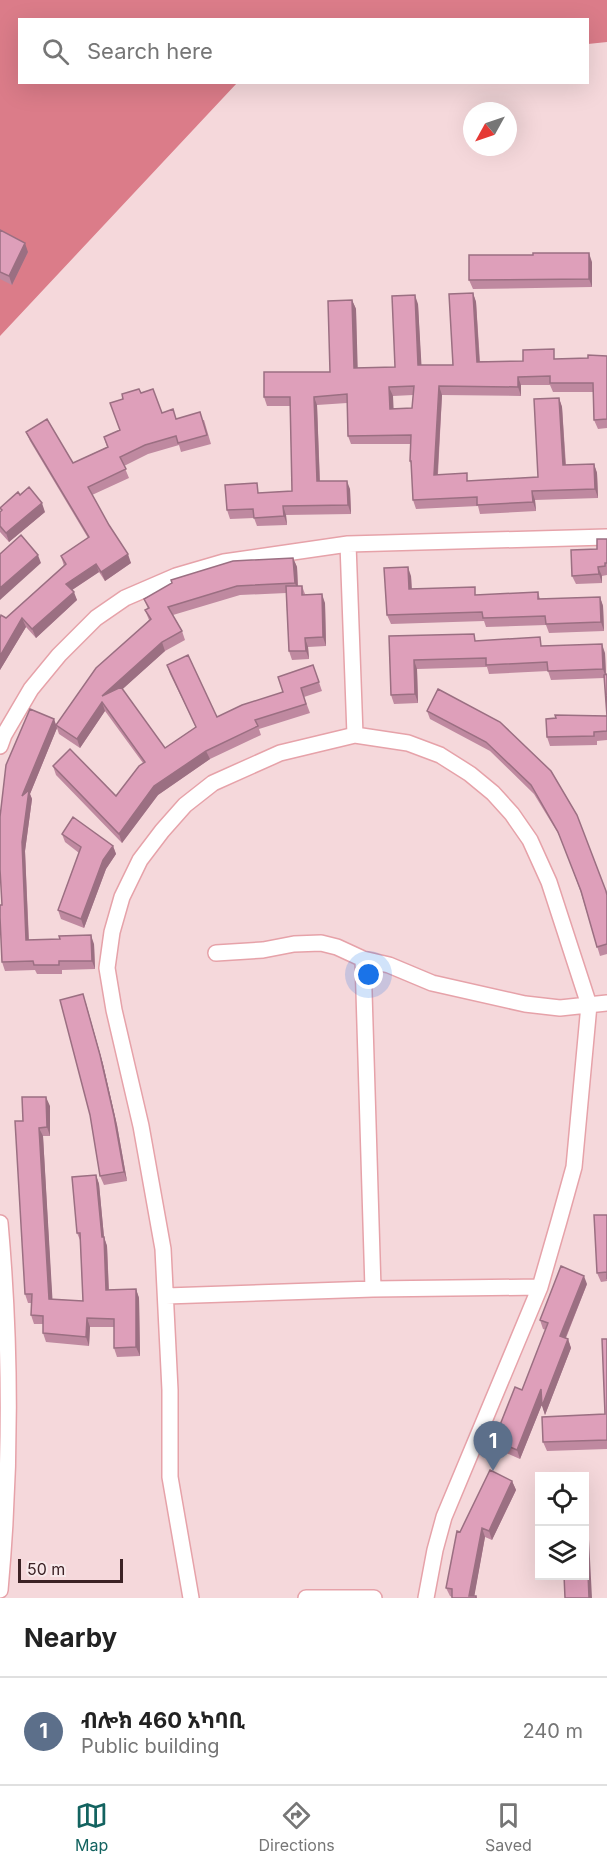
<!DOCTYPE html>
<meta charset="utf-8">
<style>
:root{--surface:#fff;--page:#f2f2f2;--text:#222;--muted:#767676;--line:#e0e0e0;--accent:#136360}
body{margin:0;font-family:Inter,"Noto Sans Ethiopic",sans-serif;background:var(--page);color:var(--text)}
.controls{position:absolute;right:18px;bottom:18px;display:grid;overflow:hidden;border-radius:0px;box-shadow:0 6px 24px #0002}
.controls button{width:54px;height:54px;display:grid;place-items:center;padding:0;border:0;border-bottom:2px solid var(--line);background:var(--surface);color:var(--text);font:30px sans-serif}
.compass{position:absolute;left:463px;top:102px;width:54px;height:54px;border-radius:50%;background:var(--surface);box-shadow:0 6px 24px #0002;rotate:230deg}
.scale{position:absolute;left:18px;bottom:15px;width:105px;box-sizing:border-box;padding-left:6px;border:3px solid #3c2225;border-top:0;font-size:16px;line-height:21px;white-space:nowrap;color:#3c2225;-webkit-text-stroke:4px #f8e9eb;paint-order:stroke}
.you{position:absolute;left:369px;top:975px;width:21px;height:21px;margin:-15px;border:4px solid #fff;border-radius:50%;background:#1a73e8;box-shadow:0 0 0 9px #1a73e833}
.badge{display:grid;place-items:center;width:39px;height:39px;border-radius:50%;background:var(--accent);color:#fff;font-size:20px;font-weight:700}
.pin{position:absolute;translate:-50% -50px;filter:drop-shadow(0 2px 3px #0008)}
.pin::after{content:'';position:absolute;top:32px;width:21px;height:18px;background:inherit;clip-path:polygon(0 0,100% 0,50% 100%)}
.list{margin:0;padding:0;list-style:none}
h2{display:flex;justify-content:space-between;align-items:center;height:78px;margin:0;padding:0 24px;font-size:26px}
h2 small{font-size:20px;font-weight:400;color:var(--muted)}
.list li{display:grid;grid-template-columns:39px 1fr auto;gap:18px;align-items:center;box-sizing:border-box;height:108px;padding:0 24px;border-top:2px solid var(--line)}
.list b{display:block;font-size:22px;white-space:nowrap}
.list p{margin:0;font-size:20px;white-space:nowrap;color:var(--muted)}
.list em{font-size:20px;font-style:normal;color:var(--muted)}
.icon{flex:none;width:33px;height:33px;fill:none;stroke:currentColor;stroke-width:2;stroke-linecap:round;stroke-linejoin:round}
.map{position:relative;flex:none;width:607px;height:1598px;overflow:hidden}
.search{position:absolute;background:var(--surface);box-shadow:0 6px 24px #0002;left:18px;right:18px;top:18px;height:66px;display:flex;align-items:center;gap:15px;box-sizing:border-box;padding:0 21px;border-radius:0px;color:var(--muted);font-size:22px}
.sheet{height:186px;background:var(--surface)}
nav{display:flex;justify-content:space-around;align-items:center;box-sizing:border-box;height:84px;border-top:2px solid var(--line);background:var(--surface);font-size:16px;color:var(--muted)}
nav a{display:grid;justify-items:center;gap:3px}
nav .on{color:var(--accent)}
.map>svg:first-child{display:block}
.forest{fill:#db7c89}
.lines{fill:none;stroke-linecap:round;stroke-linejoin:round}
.minor-casing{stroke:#e6a2a9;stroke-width:18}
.minor{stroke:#fff;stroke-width:15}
.wall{fill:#bf89a0;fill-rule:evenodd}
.shaded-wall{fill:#9b6f82}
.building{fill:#de9fba;stroke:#9b6f82;stroke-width:1.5;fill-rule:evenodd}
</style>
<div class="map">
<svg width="607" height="1598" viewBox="0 0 607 1598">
<rect width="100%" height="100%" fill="#f5d8db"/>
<path class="forest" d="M0 0H607V42L588 44V20H20V82L237 83 0 336Z"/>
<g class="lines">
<g class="minor-casing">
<path id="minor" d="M348 544 355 735
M0 746 4 735 31 689 59 655 96 618 125 598 176 576 224 562 348 544 607 537
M216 953 263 950 294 944 321 943 337 947 363 959 389 965 432 983 525 1004 560 1008 607 1003
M363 959 373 1289
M0 1223C11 1345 11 1469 0 1590
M166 1296 373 1289 540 1287
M191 1598 170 1477V1390L163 1249 141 1126 114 1010 107 968 112 932 122 897 140 860 162 831 185 805 213 783 280 753 355 735 408 743 440 755 470 774 493 793 512 814 530 840 549 882 589 1005 574 1167 559 1221 540 1287 444 1517 435 1550 426 1598
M306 1598H374"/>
</g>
<use href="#minor" class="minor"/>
</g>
<path class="wall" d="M0 230 28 252 12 285 0 279Z
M592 262V287L473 289 469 280Z
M473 293 476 302 480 361H523L557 359 588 358 607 356V428L598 429 594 420 593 392H553L550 385H521V396L442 395 438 474 469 481 538 477 559 398 562 407 566 465 594 464 597 473 598 498 535 500 536 511 480 514 478 506 416 509 413 500 412 466 410 461V444H351L348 436 347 403 317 405 320 481 350 489 351 514 286 515 287 525 257 526 254 518 230 519 227 510 261 493 292 491 290 406H267L264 397 330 372 352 300 356 309 357 368 395 367 418 304 421 365H453ZM413 395 412 408 393 409V396Z
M141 393 162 413 176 419 204 420 211 444 181 452 179 445 148 454 124 466 129 478 92 495 109 525 131 563 105 581 99 572 72 590 77 600 36 638 26 627 0 670V618H6L64 566 61 556 88 538 30 441 26 432 73 463 107 447 104 437 120 430Z
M0 508 45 512 9 542 0 532V512L1 511Z
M607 539V575L602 576V583L576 584 572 576Z
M293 558 297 567 298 586H302L305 594 325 603 326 646 308 647 309 659 292 660 289 651 286 593 240 595 173 615 182 631 185 640 165 651 122 689 165 748 196 727 170 674 167 665 217 717 283 692 313 665 322 691 304 697 310 713 259 729 261 735 210 759 158 795 122 843 56 775 53 766 116 796 143 763 105 711 80 748 59 734 57 728 30 794 32 799 25 851 29 940 94 944 95 969 62 970V974H37L35 970 5 971 2 962V905L30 709 54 719 56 725 149 620 145 610 148 609 144 599Z
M411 576 412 589 478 595 538 592 540 599 600 597 603 606 604 631 549 633 546 625 486 627 484 621 391 624 387 615Z
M389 636 543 646 605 653 606 675 607 674V740L597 741V745L550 746 547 737 607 716 604 678 551 680 548 671 489 674 487 667 417 669 418 703 394 704 391 695Z
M427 711 500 722 607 894V954L600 956 581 893 562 840 534 794 490 751 430 719Z
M62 834 113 846 116 854 106 869 84 928 61 919 58 910 79 853 65 842Z
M86 1003 103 1064 117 1125 127 1181 104 1185 100 1176 90 1115Z
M50 1106V1136H43L52 1299 83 1301 80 1240 77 1233 96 1175 99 1184 104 1237 107 1246 109 1290 136 1289 139 1298 140 1356 117 1357 114 1348V1327H90L89 1346 46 1342 43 1333V1324H34L31 1315V1303H28L25 1294 23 1121Z
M607 1215V1281L601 1282 597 1273Z
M587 1284 566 1338 568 1339 571 1348 545 1415 542 1404 520 1459 497 1449 494 1440 522 1390 546 1330 543 1329 540 1320Z
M607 1339V1449L547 1451 543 1442 605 1414Z
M512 1481 516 1490 492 1540 485 1537 474 1596H476L477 1598H452V1597L450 1596 446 1588 460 1532Z"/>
<path class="shaded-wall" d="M25 243 28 252 12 285 9 276Z
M589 253 592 262V287L589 279Z
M473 293 476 302 480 370 477 362Z
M415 295 418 304 422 374 418 365Z
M352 300 356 309 358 377 354 368Z
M518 377 521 385V396L518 387Z
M439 386 442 395 437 483 434 475Z
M389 387 393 396 394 417 390 409Z
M314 397 317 405 320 490 317 481Z
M559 398 562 407 566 474 563 465Z
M594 464 597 473 598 498 595 489Z
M347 481 350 489 351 514 348 505Z
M532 491 535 500 536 511 533 502Z
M42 503 45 512 9 542 6 533Z
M283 506 286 515 287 525 284 516Z
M128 554 131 563 105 581 101 572Z
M38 555 41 563 0 600V588Z
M293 558 297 567 298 592 295 583Z
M96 564 99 572 69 592 66 584Z
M408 567 411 576 412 598 409 589Z
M598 567 602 576V583L599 574Z
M74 592 77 600 36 638 32 629Z
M322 594 325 603 326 646 323 637Z
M600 597 603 606 604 631 601 622Z
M22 618 26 627 0 670V656Z
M305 638 308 647 309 659 306 651Z
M162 642 165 651 105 705 102 696Z
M602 644 605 653 606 678 603 669Z
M414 660 417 669 418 703 415 694Z
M102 702 105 711 80 748 77 739Z
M54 719 57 728 30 794 32 799 25 851 29 949 26 940 22 842V796Z
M206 751 210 759 158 795 122 843 119 834 154 786Z
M113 846 116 854 106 869 84 928 81 919 103 860Z
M91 935 94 944 95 969 92 961Z
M83 994 103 1064 117 1125 127 1181 124 1172Z
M46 1097 50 1106V1136L47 1127Z
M39 1128 43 1136 53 1308 49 1299Z
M96 1175 99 1184 104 1237 107 1246 109 1299 106 1290Z
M584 1276 587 1284 563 1344 560 1336Z
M136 1289 139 1298 140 1356 136 1347Z
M87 1318 90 1327 89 1346 86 1337Z
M568 1339 571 1348 545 1415 542 1406Z
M541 1389 545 1397 520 1459 517 1450Z
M512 1481 516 1490 492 1540 489 1531Z
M585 1492 587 1500 592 1598H589Z
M482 1528 485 1537 474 1598 469 1596Z"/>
<path class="building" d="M0 230 25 243 9 276 0 272Z
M533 253H589V279L469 280V255H533Z
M473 293 477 362 523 361V350L554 349V359L588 358V355L607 356V419L594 420 593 383H550V376L518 377V387L439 386 434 475 467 473V481L538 477 534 399 559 398 563 465 594 464 595 489 532 491 533 502 477 505V497L413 500 411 461H410L411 435 348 436 347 394 314 397 317 481H347L348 505 283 506 284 516 254 518 253 509 227 510 225 485 257 483 258 493 292 491 290 397H264V372H330L328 301 352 300 354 368 395 367 392 296 415 295 418 365H453L449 294ZM414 386 412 408 390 409 389 387Z
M139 389 141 393 153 389 162 413 173 409 176 419 200 412 207 435 178 443 176 436 145 445 120 457 126 469 88 487 109 525 128 554 101 572 96 564 66 584 74 592 32 629 22 618 0 656V618L1 615 6 618 66 564 61 556 89 537 26 432 47 419 73 463 108 447 104 437 120 430 110 403 123 399 122 394Z
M29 487 42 503 6 533 0 526V512L2 510 0 508 18 492 20 495Z
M21 535 38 555 0 588V554Z
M597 539H607V563H605V566L598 567 599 574 572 576 571 550 597 549Z
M293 558 295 583 237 586 168 607 182 631 162 642 102 696 121 687 165 748 196 727 167 665 188 655 217 717 242 705 283 692 278 677 313 665 319 682 301 688 306 704 255 720 258 726 206 751 154 786 119 834 53 766 70 749 116 796 139 766 145 762 102 702 77 739 56 725 96 668 151 619 145 610 149 608 144 599 172 583 171 580 233 561Z
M408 567 409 589 475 587V595L538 592V599L600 597 601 622 546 624 545 616 483 618 482 612 387 615 384 568Z
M286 586H302V595L322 594 323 637 305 638 306 651H289Z
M474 634 475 641 540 637 541 646 602 644 603 669 548 671 547 662 486 665V658L414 660 415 694 391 695 389 636Z
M607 674V731L594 732V736L547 737 546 719 556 718 555 715 607 716 604 675Z
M438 689 500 722 551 771 577 815 606 891 607 895V944L597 947 581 891 558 832 531 785 486 742 427 711Z
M30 709 54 719 22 796 29 790 22 842 26 940 60 939 59 936 91 935 92 961H59V965H34L33 961 2 962 0 917V905H2L0 869V817L6 765Z
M73 817 113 846 103 860 81 919 58 910 81 847 62 834Z
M83 994 100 1055 114 1116 124 1172 100 1176 90 1115 60 1000Z
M22 1097H46L47 1127 39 1128 49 1299 83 1301 80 1233H77L72 1177 96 1175 102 1237H104L106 1290 136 1289V1347L114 1348V1319L87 1318 86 1337 43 1333V1316L31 1315 32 1294H25L15 1121H23Z
M594 1215H607V1279V1272L597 1273Z
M561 1266 584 1276 560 1336 568 1339 542 1406 541 1389 517 1450 494 1440 515 1387 522 1390 548 1323 540 1320Z
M602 1339H607V1440L543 1442 542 1417 605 1414Z
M490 1470 512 1481 489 1531 482 1528 469 1596H476V1598H452V1589L446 1588 457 1531 460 1532Z
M585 1497 589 1598H565L564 1575H585Z"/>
</svg>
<div class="controls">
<button><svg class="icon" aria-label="locate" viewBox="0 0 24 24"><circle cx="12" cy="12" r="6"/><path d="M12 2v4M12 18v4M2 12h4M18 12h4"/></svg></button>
<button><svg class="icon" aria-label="layers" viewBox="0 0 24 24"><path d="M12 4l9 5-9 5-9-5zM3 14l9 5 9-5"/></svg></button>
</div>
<svg class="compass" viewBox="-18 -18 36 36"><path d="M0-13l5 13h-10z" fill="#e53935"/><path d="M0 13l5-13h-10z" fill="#767676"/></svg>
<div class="scale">50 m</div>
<div class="you"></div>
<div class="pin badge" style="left:493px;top:1471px;background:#5c6f8a">1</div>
<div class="search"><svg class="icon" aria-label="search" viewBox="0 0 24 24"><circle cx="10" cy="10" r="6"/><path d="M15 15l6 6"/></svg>Search here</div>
</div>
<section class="sheet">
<h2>Nearby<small></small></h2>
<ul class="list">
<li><span class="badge" style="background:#5c6f8a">1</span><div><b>ብሎክ 460 አካባቢ</b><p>Public building</p></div><em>240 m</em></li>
</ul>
</section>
<nav>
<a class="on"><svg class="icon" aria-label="map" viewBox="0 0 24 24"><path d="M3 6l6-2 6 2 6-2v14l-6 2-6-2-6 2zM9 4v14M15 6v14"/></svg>Map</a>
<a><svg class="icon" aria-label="directions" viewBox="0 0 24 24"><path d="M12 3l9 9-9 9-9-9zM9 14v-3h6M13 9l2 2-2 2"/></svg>Directions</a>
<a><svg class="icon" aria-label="saved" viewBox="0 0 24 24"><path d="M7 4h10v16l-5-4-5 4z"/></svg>Saved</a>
</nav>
